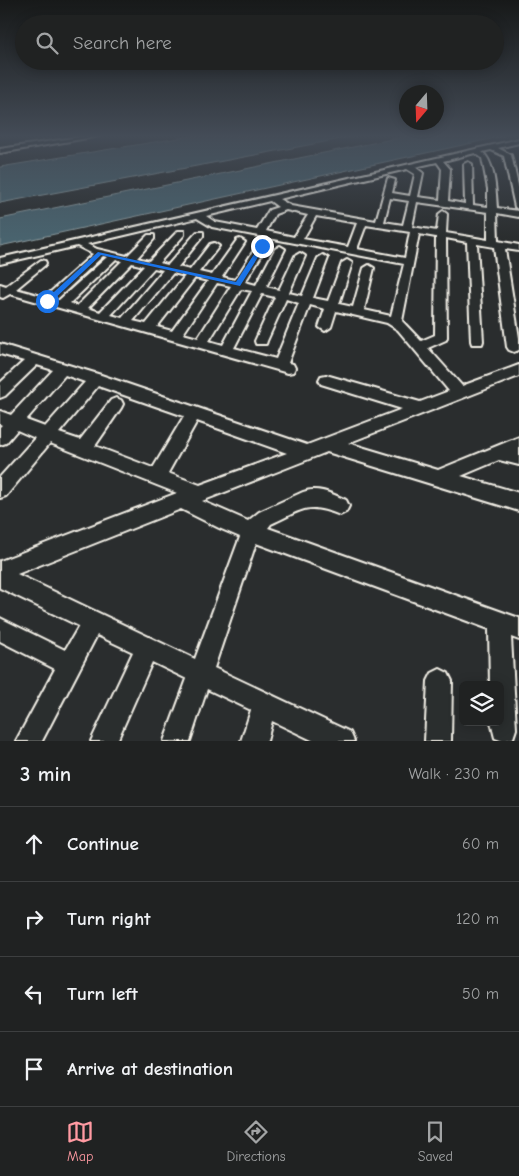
<!DOCTYPE html>
<meta charset="utf-8">
<style>
:root{--surface:#202222;--page:#282a2a;--text:#f1f3f6;--muted:#a2a4a5;--line:#3d3f40;--accent:#ff9aa2}
body{margin:0;font-family:"Comic Neue",sans-serif;background:var(--page);color:var(--text)}
.controls{position:absolute;right:15px;bottom:15px;display:grid;overflow:hidden;border-radius:8px;box-shadow:0 2px 12px #0003}
.controls button{width:45px;height:45px;display:grid;place-items:center;padding:0;border:0;border-bottom:1px solid var(--line);background:var(--surface);color:var(--text);font:25px sans-serif}
.compass{position:absolute;left:399px;top:85px;width:45px;height:45px;border-radius:50%;background:var(--surface);box-shadow:0 2px 12px #0003;rotate:199deg}
.stop{position:absolute;width:15px;height:15px;margin:-11px;border:4px solid #1a73e8;border-radius:50%;background:#fff}
.stop.end{background:#1a73e8;border-color:#fff;box-shadow:0 1px 5px #0008}
.list{margin:0;padding:0;list-style:none}
h2{display:flex;justify-content:space-between;align-items:center;height:65px;margin:0;padding:0 20px;font-size:21px}
h2 small{font-size:16px;font-weight:400;color:var(--muted)}
.list li{display:grid;grid-template-columns:32px 1fr auto;gap:15px;align-items:center;box-sizing:border-box;height:75px;padding:0 20px;border-top:1px solid var(--line)}
.list b{display:block;font-size:19px;white-space:nowrap}
.list em{font-size:16px;font-style:normal;color:var(--muted)}
.icon{flex:none;width:28px;height:28px;fill:none;stroke:currentColor;stroke-width:2;stroke-linecap:round;stroke-linejoin:round}
.map{position:relative;flex:none;width:519px;height:741px;overflow:hidden}
.search{position:absolute;background:var(--surface);box-shadow:0 2px 12px #0003;left:15px;right:15px;top:15px;height:55px;display:flex;align-items:center;gap:12px;box-sizing:border-box;padding:0 18px;border-radius:28px;color:var(--muted);font-size:19px}
.sheet{height:365px;background:var(--surface)}
nav{display:flex;justify-content:space-around;align-items:center;box-sizing:border-box;height:70px;border-top:1px solid var(--line);background:var(--surface);font-size:14px;color:var(--muted)}
nav a{display:grid;justify-items:center;gap:2px}
nav .on{color:var(--accent)}
.map>svg:first-child{display:block}
.water{fill:#49636e;stroke:#8d9c9f}
.lines{fill:none;stroke-linecap:round;stroke-linejoin:round}
.minor-casing{stroke:#f4f1e8;stroke-width:4}
.minor{fill:#2a2d2e;fill-rule:evenodd}
.route{fill:#1a73e8}
</style>
<div class="map">
<svg width="519" height="741" viewBox="0 0 519 741">
<rect width="100%" height="100%" fill="#2a2d2e"/>
<filter id="ink" filterUnits="userSpaceOnUse"><feTurbulence type="fractalNoise" baseFrequency=".02" numOctaves="2"/><feDisplacementMap in="SourceGraphic" scale="10" xChannelSelector="R" yChannelSelector="G"/><feConvolveMatrix kernelMatrix="1 2 1 2 8 2 1 2 1" color-interpolation-filters="sRGB"/></filter>
<g filter="url(#ink)">
<path class="water" d="M191 136H356L0 203V167Z
M407 136H504L0 246V219Z"/>
<g class="lines">
<g class="minor-casing">
<path id="minor" d="M86 136H99L0 153V149Z
M519 139V143L498 148 511 155 519 189V210L515 207 504 156 491 150 482 152C495 161 496 193 497 208L519 211V217L497 213 498 241 519 245V251L505 249 519 338V350L514 352 509 350 507 347 494 247 477 244 483 341 482 344H472L471 341 467 242 446 238 447 337 446 340 428 348 462 386 519 365V376L348 443 438 470 519 437V465L499 460 461 476 519 493V511L327 452 202 501 248 521 259 512 303 492C317 486 333 494 346 500L349 506 346 512 340 515C306 501 302 510 271 524L268 528 519 618V640L511 637 516 729 513 738 503 741 495 738 491 722H500V685H490L489 629 256 543 214 668 350 732 354 741H314L272 721 267 741H241L251 710 207 689 190 741H164L187 679 152 662 117 741H91L133 652 97 635 42 741H16L55 669 0 641V618L65 650 79 626 0 588V561L177 493 50 443 6 496 0 498V477L35 438 17 430 6 443 0 445V427L2 425 0 424V411L11 415 53 370 37 365 5 396 0 398V383L24 361 0 354V344L101 375 307 445 402 409 321 384 319 380 321 376 326 375 420 402 449 391 398 330 387 323 336 311 331 327 325 331 319 327 325 309 310 305 288 363 293 364 295 368 293 372 288 373 10 294 3 298 0 297V284L6 286 41 260 45 261 46 263 45 265 16 289 45 297 93 254 77 246 0 264V258ZM475 153 482 158 488 189V207L473 205 472 164 468 162 464 164 465 204 448 201 450 169 443 161ZM437 162 442 169 440 200 418 197 423 173 415 167ZM407 169 415 174 410 196 392 193 395 180 388 178 376 221 291 206 279 199ZM390 198 409 201 403 225 384 222ZM270 201 278 207 269 210 257 230 215 222 206 216ZM417 202 488 212V240L446 233 447 214 443 211 439 214 437 231 412 227ZM286 210 308 215 294 237 266 231 275 214ZM316 216 357 223 348 247 303 239ZM197 218 212 227 404 264 391 316 364 310 374 268 369 265 364 268 353 307 339 304 352 263 347 260 342 263 328 301 313 298 328 258 323 255 318 258 302 296 289 293 305 256 300 253 295 256 279 290 266 287 285 249 280 246 275 249 256 285 245 282 267 246 262 243 258 244 235 280 222 277 245 242 240 239 237 240 212 275 199 272 219 246 214 243 210 244 190 270 178 267 203 236V232H197L168 265 159 263 184 235V231H178L149 261 137 258 154 239V235H148L127 256 97 249 87 244ZM366 225 410 232 405 258 357 249ZM419 234 436 237 435 335 421 341 402 321ZM103 256 107 257 59 300H56ZM116 259 122 261 77 306 70 303ZM132 263 144 266 100 312 88 308ZM154 268 163 270 122 318 111 315ZM173 273 185 276 146 324 133 321ZM195 278 208 281 172 331 157 327ZM217 283 231 286 198 338 183 334ZM241 289 252 291 223 345 209 341ZM262 294 275 297 255 341 256 344H266L267 341 286 299 299 303 276 359 234 348ZM65 375 85 382 45 427 26 420ZM98 386 184 416 153 468 95 446 121 408 123 404 121 400 116 398 111 400 80 440 59 433ZM197 421 287 453 200 485 168 473ZM181 509 219 528 240 537 195 659 17 574Z
M440 669 448 673 452 681 451 741H425L428 681 432 673Z"/>
</g>
<use href="#minor" class="minor"/>
</g>
</g>
<linearGradient id="sky" x2="0" y2="1"><stop stop-color="#171919"/><stop offset="0.57" stop-color="#444c57"/><stop offset="1" stop-color="#444c57" stop-opacity="0"/></linearGradient>
<rect width="519" height="239" fill="url(#sky)"/>
<path class="route" d="M260 245 265 246 240 286 101 255 50 303 44 301 98 252 236 282Z"/>
</svg>
<div class="controls">
<button><svg class="icon" aria-label="layers" viewBox="0 0 24 24"><path d="M12 4l9 5-9 5-9-5zM3 14l9 5 9-5"/></svg></button>
</div>
<svg class="compass" viewBox="-18 -18 36 36"><path d="M0-13l5 13h-10z" fill="#e53935"/><path d="M0 13l5-13h-10z" fill="#a2a4a5"/></svg>
<div class="stop" style="left:47px;top:301px"></div>
<div class="stop end" style="left:262px;top:246px"></div>
<div class="search"><svg class="icon" aria-label="search" viewBox="0 0 24 24"><circle cx="10" cy="10" r="6"/><path d="M15 15l6 6"/></svg>Search here</div>
</div>
<section class="sheet">
<h2>3 min<small>Walk · 230 m</small></h2>
<ul class="list">
<li><svg class="icon" aria-label="ahead" viewBox="0 0 24 24"><path d="M12 20V5M6 11l6-6 6 6"/></svg><div><b>Continue</b></div><em>60 m</em></li>
<li><svg class="icon" aria-label="right" viewBox="0 0 24 24"><path d="M7 20v-9h11M14 6l5 5-5 5"/></svg><div><b>Turn right</b></div><em>120 m</em></li>
<li><svg class="icon" aria-label="left" viewBox="0 0 24 24"><path d="M17 20v-9H6M10 6l-5 5 5 5"/></svg><div><b>Turn left</b></div><em>50 m</em></li>
<li><svg class="icon" aria-label="arrive" viewBox="0 0 24 24"><path d="M6 21V4h12l-3 4 3 4H6"/></svg><div><b>Arrive at destination</b></div></li>
</ul>
</section>
<nav>
<a class="on"><svg class="icon" aria-label="map" viewBox="0 0 24 24"><path d="M3 6l6-2 6 2 6-2v14l-6 2-6-2-6 2zM9 4v14M15 6v14"/></svg>Map</a>
<a><svg class="icon" aria-label="directions" viewBox="0 0 24 24"><path d="M12 3l9 9-9 9-9-9zM9 14v-3h6M13 9l2 2-2 2"/></svg>Directions</a>
<a><svg class="icon" aria-label="saved" viewBox="0 0 24 24"><path d="M7 4h10v16l-5-4-5 4z"/></svg>Saved</a>
</nav>
